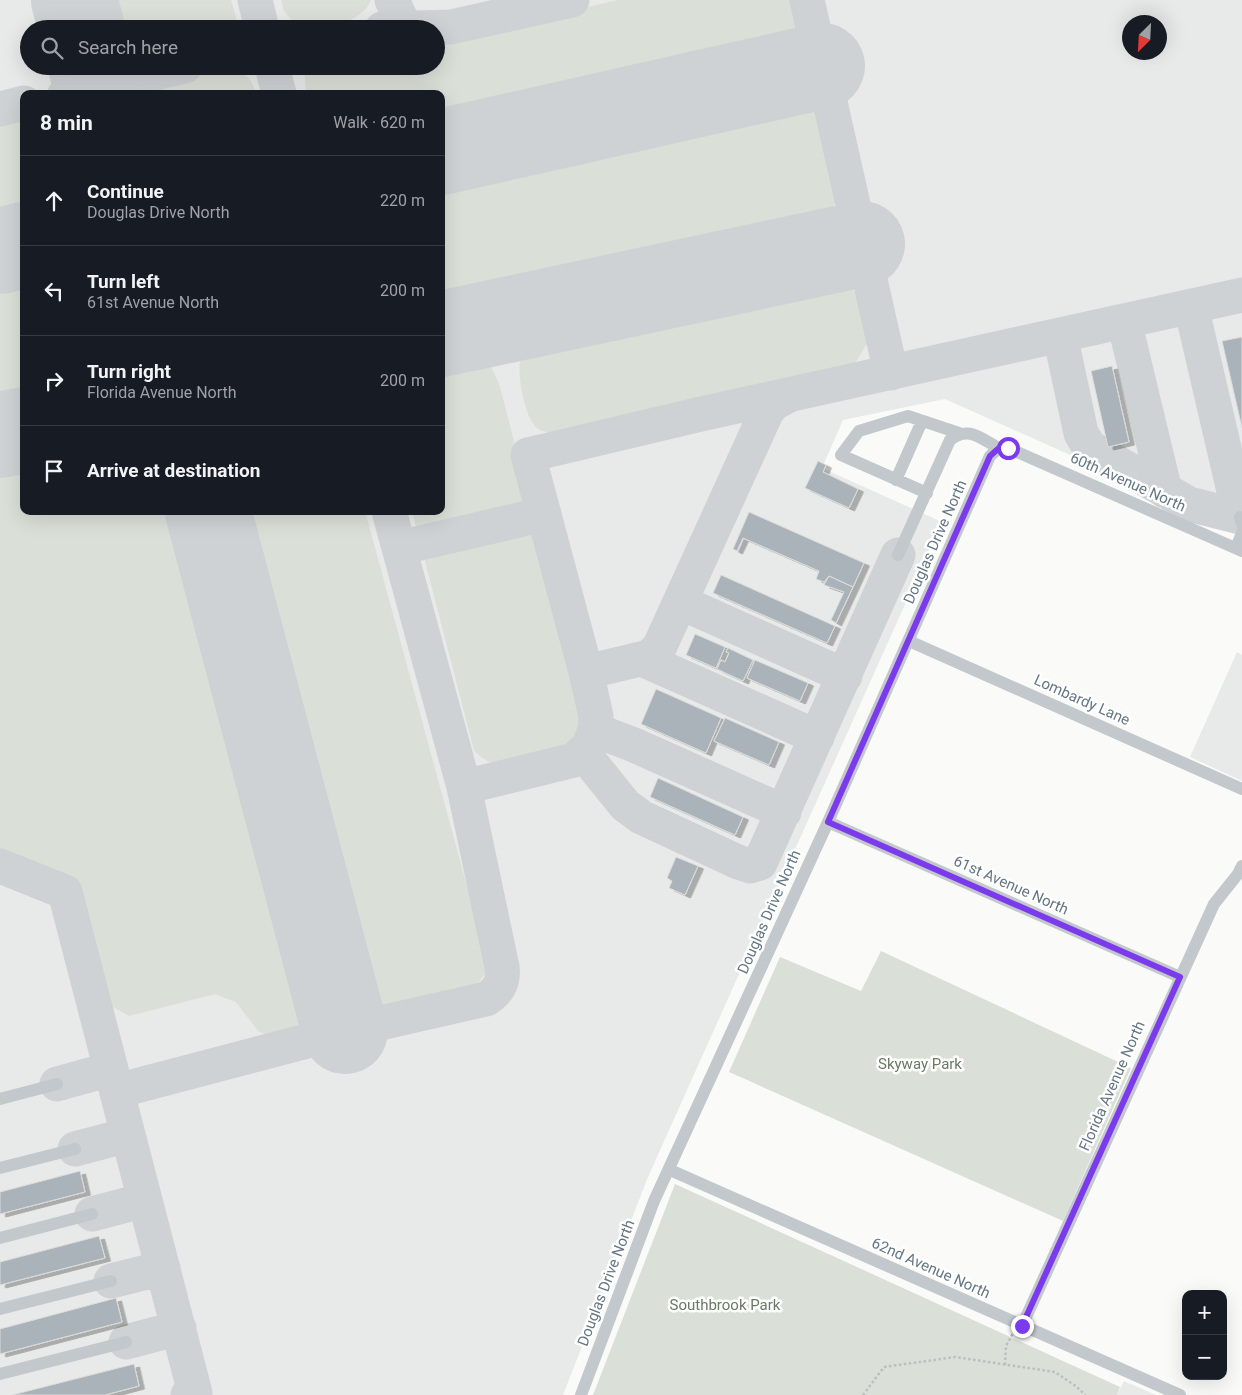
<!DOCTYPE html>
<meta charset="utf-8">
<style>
:root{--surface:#171b24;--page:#242831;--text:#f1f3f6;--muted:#9ea1a6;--line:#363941}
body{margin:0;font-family:Roboto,sans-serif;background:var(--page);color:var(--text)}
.controls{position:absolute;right:15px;bottom:15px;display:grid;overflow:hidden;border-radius:10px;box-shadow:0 5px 20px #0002}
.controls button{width:45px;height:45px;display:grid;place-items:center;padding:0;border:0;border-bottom:1px solid var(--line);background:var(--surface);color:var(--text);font:25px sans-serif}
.compass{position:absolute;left:1122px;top:15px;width:45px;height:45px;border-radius:50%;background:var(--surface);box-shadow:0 5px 20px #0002;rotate:204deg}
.stop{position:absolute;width:15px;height:15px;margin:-11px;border:4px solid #7c3aed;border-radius:50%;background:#fff}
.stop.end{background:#7c3aed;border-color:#fff;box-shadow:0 1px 5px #0008}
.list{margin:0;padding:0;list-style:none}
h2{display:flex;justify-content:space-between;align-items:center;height:65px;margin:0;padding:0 20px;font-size:21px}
h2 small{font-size:16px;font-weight:400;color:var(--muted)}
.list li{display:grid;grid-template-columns:32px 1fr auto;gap:15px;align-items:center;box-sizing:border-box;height:90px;padding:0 20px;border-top:1px solid var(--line)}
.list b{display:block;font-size:19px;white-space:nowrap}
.list p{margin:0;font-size:16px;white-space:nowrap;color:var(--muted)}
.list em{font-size:16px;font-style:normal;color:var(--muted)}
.icon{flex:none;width:28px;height:28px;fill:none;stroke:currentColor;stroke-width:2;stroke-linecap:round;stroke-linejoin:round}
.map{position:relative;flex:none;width:1242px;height:1395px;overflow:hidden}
.search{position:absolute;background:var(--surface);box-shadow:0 5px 20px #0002;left:20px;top:20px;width:425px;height:55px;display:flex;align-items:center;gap:12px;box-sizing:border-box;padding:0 18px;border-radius:28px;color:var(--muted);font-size:19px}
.panel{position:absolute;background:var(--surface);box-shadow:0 5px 20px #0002;left:20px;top:90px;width:425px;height:425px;border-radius:10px}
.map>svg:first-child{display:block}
.built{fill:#e8e9e9;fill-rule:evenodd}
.green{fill:#dadfd7}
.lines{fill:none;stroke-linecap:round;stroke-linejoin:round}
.taxiway{stroke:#ced2d4;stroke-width:35}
.runway{stroke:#ced2d4;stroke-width:86}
.building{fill:#aab3b9;stroke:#dcdcda;filter:url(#shadow)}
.path{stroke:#bbbfc2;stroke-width:2.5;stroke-dasharray:2.5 2.5;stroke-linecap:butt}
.minor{stroke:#c3c8cc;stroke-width:12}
.route{stroke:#7c3aed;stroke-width:6}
.labels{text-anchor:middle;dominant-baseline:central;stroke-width:5;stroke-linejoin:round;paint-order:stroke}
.street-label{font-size:15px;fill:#657683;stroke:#fff}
.park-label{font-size:15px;fill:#687a64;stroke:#fff}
</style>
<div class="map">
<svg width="1242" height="1395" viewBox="0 0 1242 1395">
<defs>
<filter id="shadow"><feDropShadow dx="5.5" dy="3" stdDeviation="0" flood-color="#0004"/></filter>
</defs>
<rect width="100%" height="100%" fill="#fafaf8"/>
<path class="built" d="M0 0H1242V532L945 399 843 420 822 468 942 522 648 1177 563 1395H0ZM1130 22H1160V52H1130ZM29 29H436V66H29ZM24 94H441V511H24Z
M1237 652 1242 655V781L1190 757Z
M1124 1381 1156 1395H1117Z"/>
<path class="green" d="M99 0H231L236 17V28L106 29Z
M281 0H371C361 25 319 31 296 25L284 11Z
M618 0H798L840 196 819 228 811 231 441 316V94H306L304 66H436V39H451Z
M229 68C245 72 252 78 256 94H137L145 88Z
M24 116V412L0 417V121Z
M828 274 863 297 873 334 852 368 556 433C549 433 543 432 537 428 524 417 515 368 522 352 526 345 535 343 542 340Z
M469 356C489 356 494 371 500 387L586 720C584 730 581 741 572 747 563 752 503 766 493 763 485 761 479 756 474 750L412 511H441V363Z
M24 458V511H181L314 1008 306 1029 273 1038 258 1031 236 1002 215 994 129 1016 110 1005 81 899 53 876 0 854V464Z
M233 511H365L481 938 486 964 485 974 478 983 466 992 386 1009 371 1003 364 998Z
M881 951 1131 1068 1063 1221 729 1072 780 957 861 991Z
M675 1184 1120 1387 1117 1395H593Z"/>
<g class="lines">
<path class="taxiway" d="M255 0 262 29
M392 0 405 28
M807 0 891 373
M382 29 451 27 572 0
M272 66 279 94
M65 94 185 66
M0 109 24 103
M1124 321 1165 491
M1060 335 1081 433 1089 447 1189 504 1240 517 1191 306
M399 548 544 514
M680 602 845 676
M642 659 817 737
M586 672 649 657 659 648 767 411 774 403 787 396
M595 730 634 745 784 812
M583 753 625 805 641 817 738 862 750 866 760 863 898 555
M464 787 574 760 589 746 595 730 596 716 586 672 528 455 701 414 1242 295
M0 866 65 892 195 1393 188 1395
M57 1084 111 1069
M117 1091 345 1031 486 999C499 991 504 982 502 967L464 787 389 511
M75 1149 128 1135
M92 1214 145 1200
M111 1281 163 1268
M126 1342 179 1328"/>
<path class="runway" d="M74 0 82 29
M91 66 99 94
M441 152 822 66
M0 251 24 245
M441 334 862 244
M0 435 24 430
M208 511 345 1031"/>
</g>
<path class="building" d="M1242 337V428L1222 341Z
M1112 366 1129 442 1108 447 1091 371Z
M818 461 826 465 823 472 858 489 849 508 805 488Z
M749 512 864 563 853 587 829 576 824 582 816 579 819 571 743 538 737 551 733 549Z
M721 575 835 626 827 643 713 593Z
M829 576 853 587 836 623 831 620 844 592 824 585Z
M695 634 725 647 716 668 686 655Z
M728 648 753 660 743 681 717 669 721 660 725 662 729 653 726 652Z
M755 660 808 683 800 701 747 678Z
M656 689 721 718 706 753 641 724Z
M725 718 779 742 769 765 714 741Z
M658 778 743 817 735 835 650 797Z
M676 857 698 866 685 895 669 888 672 881 667 878Z
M80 1171 85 1192 0 1214V1192Z
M99 1236 105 1258 0 1285V1262Z
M116 1298 122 1322 0 1354V1329Z
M134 1364 139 1386 105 1395H12Z"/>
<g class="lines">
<path class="path" d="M1005 1365 1006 1346 1013 1333
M863 1395 884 1367 955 1357 1055 1372 1077 1387 1085 1395"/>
<path class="minor" d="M999 448H1008L1242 551
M896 480 922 421
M927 493 841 455 859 431 908 416 959 433
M1240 517 1242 524
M1236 548 1242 533
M898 555 950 440C969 425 981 439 999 448
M909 641 1242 789
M828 822 1180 977
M0 1099 57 1084
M0 1168 75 1149
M670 1170 1180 1395
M0 1238 92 1214
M0 1309 111 1281
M1022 1326 1214 904 1238 874 1242 866
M0 1374 126 1342
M581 1395 654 1201 828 822 990 456 999 448"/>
</g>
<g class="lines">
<path class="route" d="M1008 448H999L990 456 828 822 1180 977 1022 1326"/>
</g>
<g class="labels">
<g class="street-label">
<text transform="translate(1128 482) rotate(24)">60th Avenue North</text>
<text transform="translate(935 542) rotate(-66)">Douglas Drive North</text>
<text transform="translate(1082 700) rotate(24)">Lombardy Lane</text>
<text transform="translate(1011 885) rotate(24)">61st Avenue North</text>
<text transform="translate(769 912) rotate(-66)">Douglas Drive North</text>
<text transform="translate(1112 1086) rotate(-66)">Florida Avenue North</text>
<text transform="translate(931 1268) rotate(24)">62nd Avenue North</text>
<text transform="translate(606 1283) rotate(-69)">Douglas Drive North</text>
</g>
<g class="park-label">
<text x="920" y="1064">Skyway Park</text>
<text x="725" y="1305">Southbrook Park</text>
</g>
</g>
</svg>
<div class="controls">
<button>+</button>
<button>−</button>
</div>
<svg class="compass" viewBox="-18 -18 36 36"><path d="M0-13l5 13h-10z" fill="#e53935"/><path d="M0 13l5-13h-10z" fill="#9ea1a6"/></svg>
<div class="stop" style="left:1008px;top:448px"></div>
<div class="stop end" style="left:1022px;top:1326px"></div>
<div class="search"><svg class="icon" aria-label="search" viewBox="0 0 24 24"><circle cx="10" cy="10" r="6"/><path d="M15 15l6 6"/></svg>Search here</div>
<section class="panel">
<h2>8 min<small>Walk · 620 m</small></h2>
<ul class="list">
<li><svg class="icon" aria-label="ahead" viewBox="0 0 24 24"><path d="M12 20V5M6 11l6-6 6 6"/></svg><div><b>Continue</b><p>Douglas Drive North</p></div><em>220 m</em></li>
<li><svg class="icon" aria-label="left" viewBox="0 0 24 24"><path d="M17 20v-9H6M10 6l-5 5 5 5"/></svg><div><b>Turn left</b><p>61st Avenue North</p></div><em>200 m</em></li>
<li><svg class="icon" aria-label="right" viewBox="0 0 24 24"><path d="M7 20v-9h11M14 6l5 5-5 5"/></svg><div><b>Turn right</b><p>Florida Avenue North</p></div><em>200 m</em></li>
<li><svg class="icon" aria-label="arrive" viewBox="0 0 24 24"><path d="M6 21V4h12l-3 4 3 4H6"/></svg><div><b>Arrive at destination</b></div></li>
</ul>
</section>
</div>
